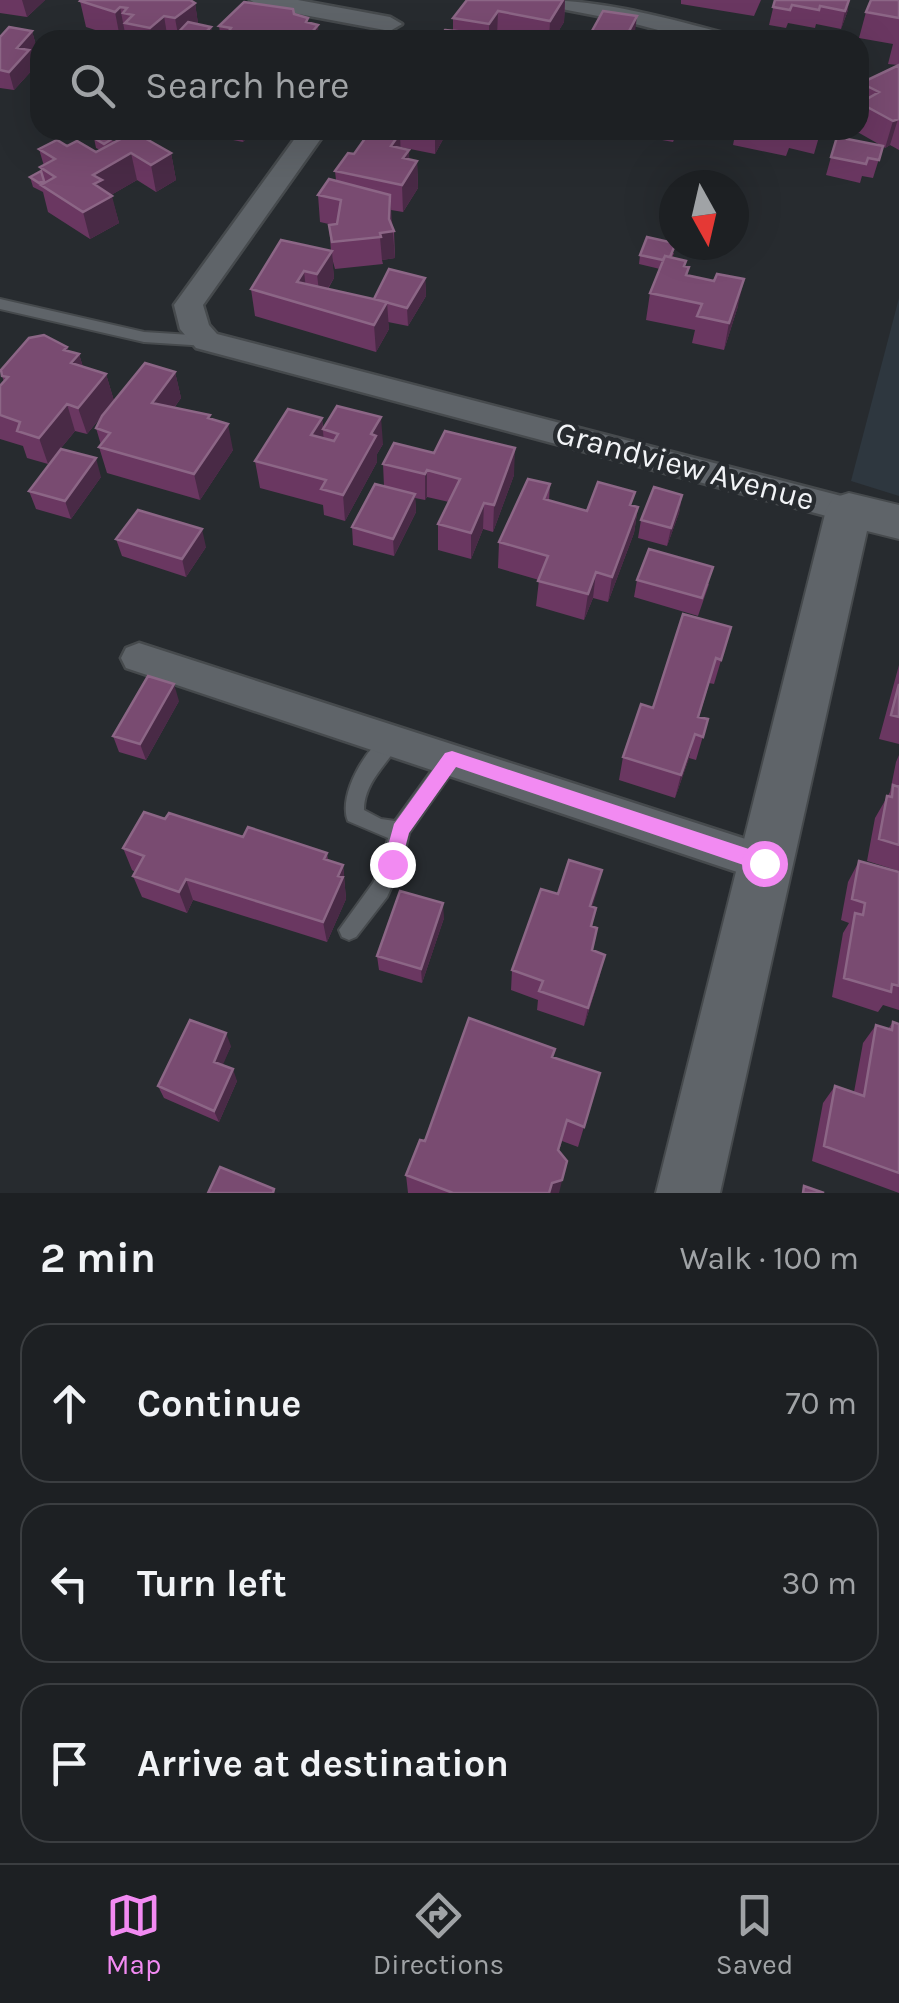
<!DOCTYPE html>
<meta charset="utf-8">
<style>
:root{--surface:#1d2023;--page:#2a2d30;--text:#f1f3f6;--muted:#a0a3a6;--line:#3b3e41;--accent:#f28af2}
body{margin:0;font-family:Karla,sans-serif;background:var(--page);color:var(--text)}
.compass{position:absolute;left:659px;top:170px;width:90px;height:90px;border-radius:50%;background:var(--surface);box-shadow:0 10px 40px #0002;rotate:172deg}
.stop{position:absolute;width:30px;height:30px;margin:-22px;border:8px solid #f28af2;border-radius:50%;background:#fff}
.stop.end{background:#f28af2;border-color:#fff;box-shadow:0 2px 10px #0008}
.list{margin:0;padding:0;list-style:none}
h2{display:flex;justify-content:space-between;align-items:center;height:130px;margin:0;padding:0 40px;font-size:42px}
h2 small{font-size:32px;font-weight:400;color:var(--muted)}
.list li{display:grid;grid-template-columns:65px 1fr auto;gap:30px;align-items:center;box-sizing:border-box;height:160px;margin:0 20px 20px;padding:0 20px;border:2px solid var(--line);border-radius:30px}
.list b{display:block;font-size:38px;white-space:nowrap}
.list em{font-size:32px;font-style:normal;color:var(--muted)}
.icon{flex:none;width:55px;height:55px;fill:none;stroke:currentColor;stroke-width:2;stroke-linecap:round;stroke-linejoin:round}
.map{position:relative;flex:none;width:899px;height:1193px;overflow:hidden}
.search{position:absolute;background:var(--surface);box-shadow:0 10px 40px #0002;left:30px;right:30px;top:30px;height:110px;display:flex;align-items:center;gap:25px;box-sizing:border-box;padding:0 35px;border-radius:30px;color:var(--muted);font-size:38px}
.sheet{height:670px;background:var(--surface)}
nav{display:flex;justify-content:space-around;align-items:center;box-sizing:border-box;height:140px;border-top:2px solid var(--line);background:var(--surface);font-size:28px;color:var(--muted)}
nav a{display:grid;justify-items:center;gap:5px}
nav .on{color:var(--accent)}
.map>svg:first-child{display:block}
.built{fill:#2e373f}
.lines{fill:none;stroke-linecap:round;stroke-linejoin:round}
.lane-casing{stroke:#464a4d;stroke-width:4}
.street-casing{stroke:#464a4d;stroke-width:5}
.secondary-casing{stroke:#464a4d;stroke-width:4}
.lane{fill:#5f6469;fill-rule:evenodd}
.street{fill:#5f6469;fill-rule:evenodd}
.secondary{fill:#5f6469;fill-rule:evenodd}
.wall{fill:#6a3761}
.shaded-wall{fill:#492a46}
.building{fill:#794b71;stroke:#8c6686;stroke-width:2.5}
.route{fill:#f28af2}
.labels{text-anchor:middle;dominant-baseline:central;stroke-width:9;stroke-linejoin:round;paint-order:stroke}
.street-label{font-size:32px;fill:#f1f3f6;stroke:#272b2f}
</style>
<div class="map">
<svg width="899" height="1193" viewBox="0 0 899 1193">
<rect width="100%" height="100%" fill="#272b2f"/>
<path class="built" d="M899 298V496L851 481Z"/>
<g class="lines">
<g class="lane-casing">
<path id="lane" d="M0 299 144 332 207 336 214 341 207 346 144 342 0 309Z
M393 731 400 733 402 739C389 763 364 781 364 810L381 819 395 821 445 752 452 750 459 752 462 758 409 833 402 864 387 897 356 937 349 940 342 937 339 930 373 883 382 864 388 838 348 821C337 795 368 742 393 731Z"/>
</g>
<g class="street-casing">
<path id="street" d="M250 0H298L390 17 402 24 390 31 261 7Z
M538 0C605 0 666 18 731 35L735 40H696L624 21 541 5Z
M301 130H327L203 305 209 325 217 334 849 498 861 501 866 510 861 519 849 522 196 348 180 329 174 305Z
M139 643 764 845 778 850 784 863 778 876 764 881 126 668 121 658 126 648Z"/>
</g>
<g class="secondary-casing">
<path id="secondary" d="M849 493 899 505V539L867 531 720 1193H656L826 510 833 498Z"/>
</g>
<use href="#lane" class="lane"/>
<use href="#street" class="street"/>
<use href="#secondary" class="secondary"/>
</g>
<path class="wall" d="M0 0H45L27 17 0 13Z
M467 0H565L564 22 553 40H512L497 37 495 40H438L453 31V18Z
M681 0H761L754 16 681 4Z
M775 0 848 10 841 29 816 24 815 28 788 23 786 28 769 25Z
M899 0V150L890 145 885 148 883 146 873 178 862 176 860 183 826 175 831 157 882 146 854 130H859V89L861 83 898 65 888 64 893 44 859 38 866 12Z
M80 1 195 3 198 24 211 27 213 40H129L127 34 125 33 120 38 86 27Z
M308 23 319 40H221L219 26Z
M32 31 37 49 31 56 34 68 14 90 0 88V37Z
M212 130H253L243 142 213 136Z
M371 130H448L435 154 400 147 409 150V160L417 161 418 188 403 212 391 210V224L394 231 395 258 382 260 383 264 335 269 332 258 334 278 328 289 374 299 425 278 426 296 408 326 388 322 389 329 376 352 255 316 251 289 331 251 329 225H333L320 222 318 195 336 180 335 171 354 154Z
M629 130H678L673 142 629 134Z
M736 130H821L814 154 789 148 786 156 733 145Z
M94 138 116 141 171 153 176 180 156 192 137 180 111 195 119 223 90 239 48 212 43 192 33 187 30 177 41 171 40 167 44 166 39 149 67 146 96 152 100 150 96 148Z
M674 253 672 258 686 261 685 266 687 276 738 306 724 350 692 343 695 330 646 320 650 293 660 269 639 264 640 255Z
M67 347 69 351 79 354 83 367 106 374 114 401 87 434 75 431 48 464 27 458 23 446 0 439V386L4 382 2 376Z
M175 372 181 398 174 408 211 419 233 450 200 500 107 473 99 447 101 445 96 428Z
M322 418 324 439 323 429 383 444 377 454V462L345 521 324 515 323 505 260 488 255 461Z
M383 464 514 475 493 532 483 529 471 559 438 550V524L449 502 427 497 425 500 415 498 416 512 394 556 353 545 352 527 384 486Z
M101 477 71 519 36 509 29 491Z
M550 484 549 500 587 511 633 505 638 507 634 533 608 602 593 598 584 620 536 606 539 580 498 568 499 542Z
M682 495 679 513 667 546 638 538 641 520Z
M116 539 206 547 186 577 122 556Z
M637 580 709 584 698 616 634 597Z
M731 627 714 684 709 683 699 717 708 719 696 760 689 758 675 798 619 780 623 757 653 708Z
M899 665V744L879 739Z
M179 701 146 760 119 752 113 736Z
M899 755V871L867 861 875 818 890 792 896 762Z
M165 819 243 837 327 853 328 860 343 865 346 899 327 942 193 900 187 913 142 897 133 876 135 872 132 870 123 848Z
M859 861 899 872V1010L883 1005 878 1012 832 997 843 933 849 923 841 920 848 882Z
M602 870 592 906 593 950 600 975 584 1026 537 1010 538 1000 511 990 512 970Z
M444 918 422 983 379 970 377 956Z
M893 1022 899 1024V1193L812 1161 823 1103 835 1086 854 1092 863 1043 876 1025 888 1029Z
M231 1046 222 1065 237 1081 219 1122 164 1098 158 1086Z
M554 1057 600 1073 578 1147 562 1141 559 1151V1193H408L406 1175 425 1141Z"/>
<path class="shaded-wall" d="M22 0H45L27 17Z
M563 0H565L564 22 553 40H549L550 21Z
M849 0 848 10 841 29 845 11Z
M195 3 199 30 179 40 175 18Z
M120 7 125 33 120 38 115 12Z
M498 11 497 37 495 40H486L489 36V24Z
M164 16 168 40H153L150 28Z
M637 16 634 40 627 35Z
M308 18 309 35 318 25 319 40H305L306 22Z
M211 27 213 40H198Z
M32 31 37 49 31 56 34 68 14 90 9 72 17 48Z
M898 119 890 145 885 148 893 121Z
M241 130H253L243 142Z
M435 130H448L435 154Z
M400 133 401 160 391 146Z
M409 150 410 173 417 161 418 188 403 212 402 185 403 158Z
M131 153 137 180 106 198 112 196 119 223 90 239 83 212 93 175Z
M171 153 176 180 156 192 151 165Z
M390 195 395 258 382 260 380 237Z
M332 251 334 278 320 301 317 274Z
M304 271 307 298 297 282Z
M425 278 426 296 408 326 407 308Z
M744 279 738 306 724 350 729 323Z
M387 302 389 329 376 352 374 325Z
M67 347 72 362 79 354 87 381 79 390 64 350Z
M175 372 181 398 158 429 152 403Z
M106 374 114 401 87 434 78 408Z
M67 404 75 431 48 464 39 438Z
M210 415 216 442 228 424 233 450 200 500 194 474Z
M381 417 383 444 377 454V462L345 521 343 495Z
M322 418 324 444 311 435Z
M515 448 514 475 493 532 494 505Z
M96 458 101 477 71 519 65 501Z
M427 470V497L425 500V474Z
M415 494 416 512 394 556 393 539Z
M682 495 679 513 667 546 671 528Z
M484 503 483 529 471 559V533Z
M638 507 634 533 608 602 612 577Z
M202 529 206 547 186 577 182 559Z
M596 572 593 598 584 620 588 594Z
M174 684 179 701 146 760 140 744Z
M695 734 689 758 675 798 681 775Z
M343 865 346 899 327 942 323 922Z
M602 870 597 892 586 927 590 906Z
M186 879 193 900 187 913 179 892Z
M443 903 444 918 422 983 421 969Z
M605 955 600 975 584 1026 588 1008Z
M226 1033 231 1046 219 1074 214 1062Z
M233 1069 237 1081 219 1122 214 1111Z
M567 1161 559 1193H549L552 1183Z"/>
<path class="building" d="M81 0H190L195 3 175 18 164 16 150 28 125 23 133 15 123 13 127 8 120 7 115 12 80 1Z
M467 0H563L550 21 498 11 489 24 453 18Z
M775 0H849L845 11 820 6 819 10 792 5 790 10 773 7Z
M871 0H899V18L866 12Z
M244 2 293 9 294 14 308 18 306 22 318 25 305 40H266L227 34 231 28 219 26Z
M603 11 637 16 627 35 638 40H587Z
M188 22 211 27 198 40H171Z
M9 27 32 31 17 48 29 50 9 72 0 70V37Z
M445 30 490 34 486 40H438Z
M133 36 152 40H129Z
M899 65V119L893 121 860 103 879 92 861 83Z
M371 130H384L400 133 391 146 409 150 403 158 417 161 402 185 335 171 348 153 354 154Z
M105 132 115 137 104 144 94 138Z
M134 132 171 153 151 165 131 153 93 175 102 180 94 184 112 196 83 212 41 185 55 177 40 167 55 159 39 149 57 140 67 146 77 141 96 152Z
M837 137 883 146 879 160 868 158 866 164 831 157Z
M41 171 44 181 39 183 30 177Z
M329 179 390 195 389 219 394 231 380 233 381 237 332 242 329 225 337 224 341 200 318 195Z
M647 237 674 243 675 245 670 257 665 256 663 260 640 255Z
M281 240 332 251 317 274 304 271 297 282 387 302 374 325 251 289Z
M665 256 686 261 684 266 689 267 686 275 714 281 717 274 744 279 729 323 697 316 702 304 650 293Z
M389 269 425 278 407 308 374 299Z
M44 335 67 347 64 350 79 354 71 363 106 374 78 408 67 404 39 438 17 431 20 422 0 415V386L8 377 2 376 1 370 29 338Z
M145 363 175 372 152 403 210 415 208 418 228 424 194 474 99 447 110 433 96 428 102 416Z
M337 406 381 417 371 434 376 436 343 495 321 489 326 480 255 461 288 409 322 418 311 435 334 441 338 434 323 429Z
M445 431 515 448 494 505 484 503 471 533 438 524 460 479 427 470 425 474 383 464 394 443 434 453Z
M61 449 96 458 65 501 29 491Z
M528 479 550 484 544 499 587 511 598 482 635 492 630 505 638 507 612 577 596 572 588 594 538 581 548 556 499 542Z
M375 484 415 494 393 539 352 527Z
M654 487 682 495 671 528 641 520Z
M138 510 202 529 182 559 116 539Z
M649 549 713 567 702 598 637 580Z
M683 614 731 627 721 660 716 658 698 717 708 719 703 737 695 734 681 775 623 757 641 704 653 708Z
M148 676 174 684 140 744 113 736Z
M899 684V717L891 715Z
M893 785 899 787V785V845L879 839 887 796 892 797Z
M144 812 165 819 169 813 243 837 248 827 327 853 324 859 343 865 338 876 343 877 323 922 186 879 179 892 133 876 144 856 123 848Z
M569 860 602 870 590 906 596 908 591 926 597 928 592 950 605 955 588 1008 539 991 543 981 512 970 541 889 558 894Z
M859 861 899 872V986L892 984 891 992 844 978 855 913 863 915 865 903 852 899Z
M400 891 443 903 421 969 377 956Z
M469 1018 555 1049 552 1057 600 1073 584 1127 567 1120 558 1150 567 1161 562 1180 552 1183 549 1193H453L406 1175 420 1140 425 1141Z
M190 1020 226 1033 214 1062 233 1069 214 1111 158 1086Z
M893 1022 899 1024V1173L824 1146 835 1086 864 1096 876 1025 892 1030Z
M220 1167 274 1189 273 1193H208Z
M804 1186 824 1193H803Z"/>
<path class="route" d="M452 751 764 854 773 863 764 872 456 767 409 833 399 870H386L383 864 394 824 445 753Z"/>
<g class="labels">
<g class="street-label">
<text transform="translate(685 466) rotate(15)">Grandview Avenue</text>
</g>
</g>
</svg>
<svg class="compass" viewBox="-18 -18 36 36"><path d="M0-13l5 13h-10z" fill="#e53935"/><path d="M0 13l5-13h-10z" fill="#a0a3a6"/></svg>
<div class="stop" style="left:764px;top:863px"></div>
<div class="stop end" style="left:392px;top:864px"></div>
<div class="search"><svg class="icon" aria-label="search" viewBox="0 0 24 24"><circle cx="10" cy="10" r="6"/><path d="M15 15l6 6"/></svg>Search here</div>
</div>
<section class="sheet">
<h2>2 min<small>Walk · 100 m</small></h2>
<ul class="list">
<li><svg class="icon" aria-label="ahead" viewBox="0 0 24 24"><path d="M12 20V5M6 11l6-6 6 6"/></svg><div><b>Continue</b></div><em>70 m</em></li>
<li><svg class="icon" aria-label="left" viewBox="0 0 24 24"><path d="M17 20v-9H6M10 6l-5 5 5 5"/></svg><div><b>Turn left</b></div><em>30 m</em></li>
<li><svg class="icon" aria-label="arrive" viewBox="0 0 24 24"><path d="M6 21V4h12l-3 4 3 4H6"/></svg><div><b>Arrive at destination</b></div></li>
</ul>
</section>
<nav>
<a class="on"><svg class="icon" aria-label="map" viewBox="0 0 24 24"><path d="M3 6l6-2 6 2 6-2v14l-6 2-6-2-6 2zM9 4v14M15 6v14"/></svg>Map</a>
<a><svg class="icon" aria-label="directions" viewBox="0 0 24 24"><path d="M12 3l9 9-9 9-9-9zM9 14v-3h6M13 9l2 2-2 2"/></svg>Directions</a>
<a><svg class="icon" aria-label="saved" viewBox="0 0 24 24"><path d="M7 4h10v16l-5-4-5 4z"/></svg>Saved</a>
</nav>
